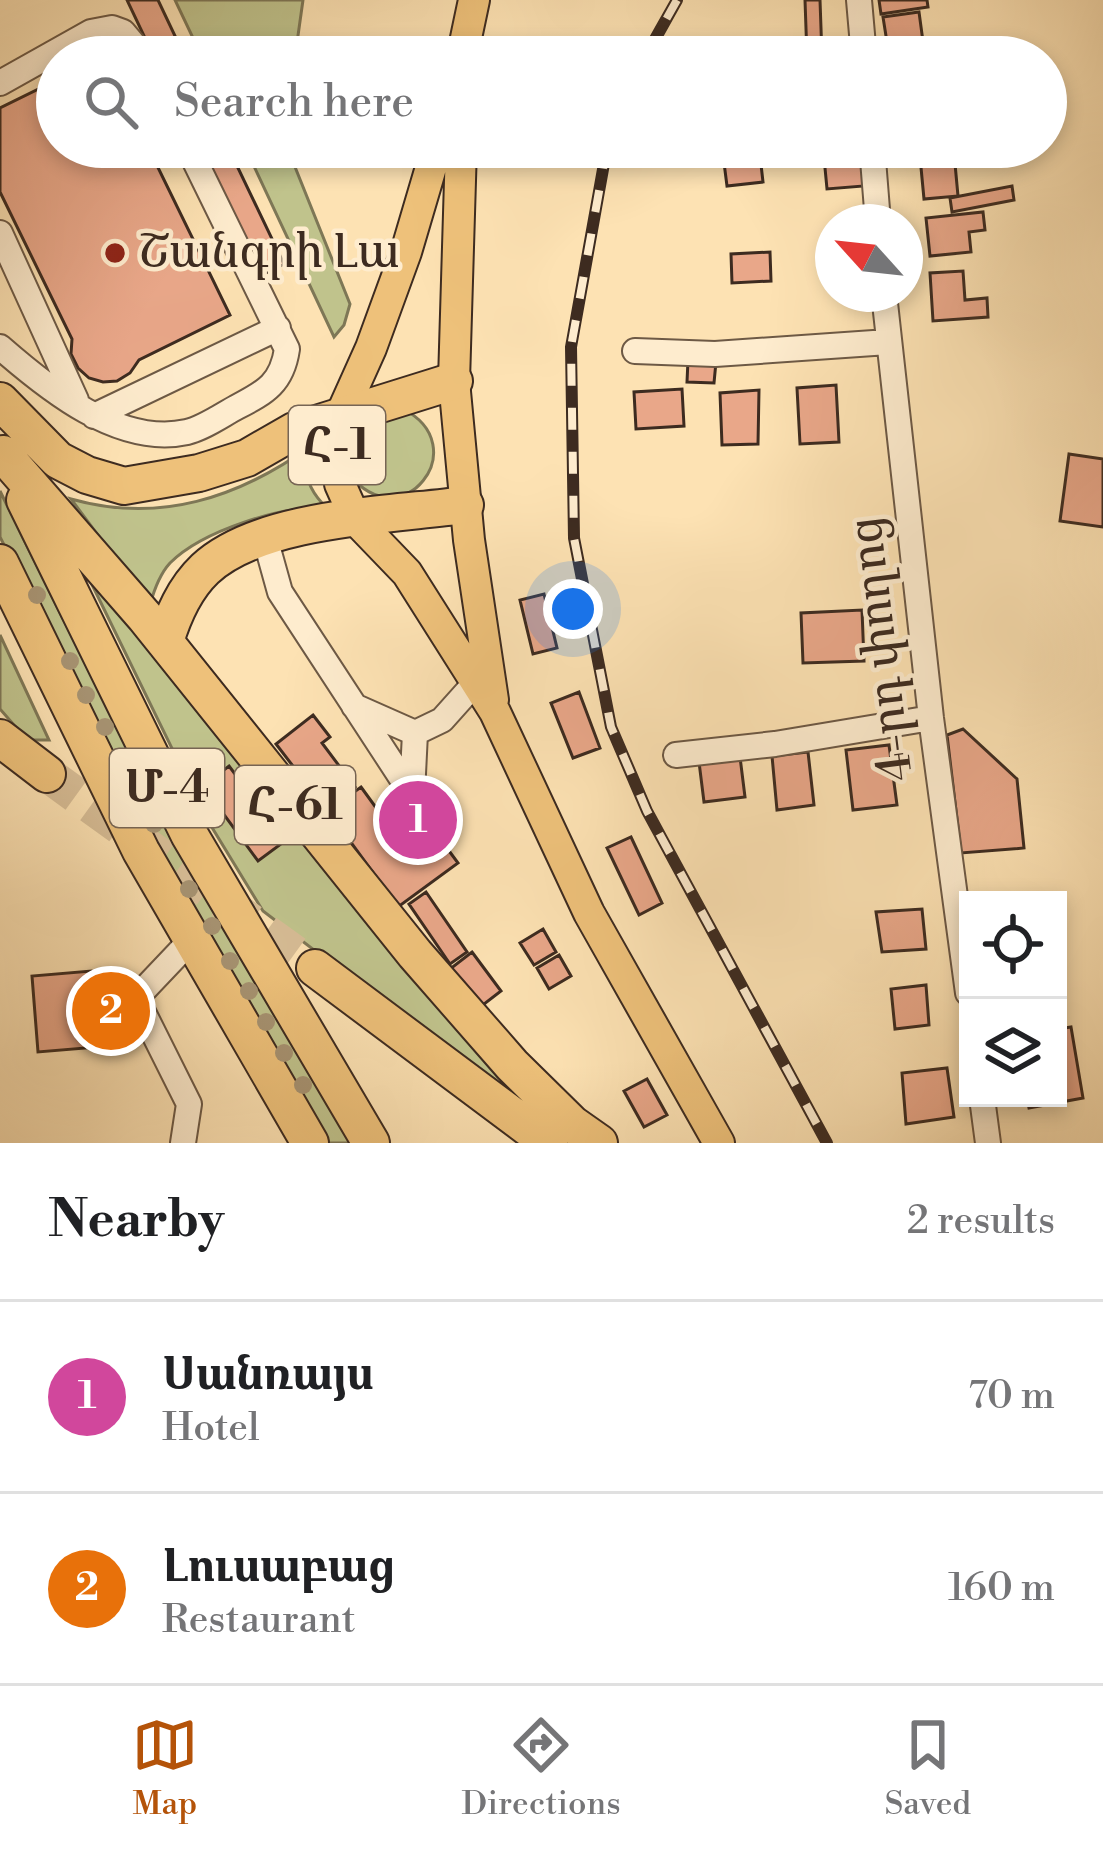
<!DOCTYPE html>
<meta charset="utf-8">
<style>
:root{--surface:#fff;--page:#f2f2f2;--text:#202124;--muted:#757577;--line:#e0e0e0;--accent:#b45309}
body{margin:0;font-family:"Libre Bodoni","Noto Serif Armenian",serif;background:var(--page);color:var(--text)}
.controls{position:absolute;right:36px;bottom:36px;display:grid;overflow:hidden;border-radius:0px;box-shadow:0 6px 18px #0003}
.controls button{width:108px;height:108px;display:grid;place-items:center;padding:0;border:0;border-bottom:3px solid var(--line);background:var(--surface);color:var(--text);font:60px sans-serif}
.compass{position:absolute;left:815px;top:204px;width:108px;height:108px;border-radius:50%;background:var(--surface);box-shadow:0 6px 18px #0003;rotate:297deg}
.you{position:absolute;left:573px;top:609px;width:42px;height:42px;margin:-30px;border:9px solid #fff;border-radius:50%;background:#1a73e8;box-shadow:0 0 0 18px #1a73e833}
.badge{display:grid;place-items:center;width:78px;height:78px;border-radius:50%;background:var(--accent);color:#fff;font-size:39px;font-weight:700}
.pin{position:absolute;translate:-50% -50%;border:6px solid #fff;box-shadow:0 3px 12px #0006}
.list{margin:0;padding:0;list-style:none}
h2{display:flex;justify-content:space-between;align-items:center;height:156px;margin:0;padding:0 48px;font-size:51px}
h2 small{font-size:39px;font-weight:400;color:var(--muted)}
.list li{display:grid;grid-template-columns:78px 1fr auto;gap:36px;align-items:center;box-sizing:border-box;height:192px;padding:0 48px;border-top:3px solid var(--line)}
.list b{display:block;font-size:45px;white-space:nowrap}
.list p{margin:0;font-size:39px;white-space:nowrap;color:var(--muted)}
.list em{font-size:39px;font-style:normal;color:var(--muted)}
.icon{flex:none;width:66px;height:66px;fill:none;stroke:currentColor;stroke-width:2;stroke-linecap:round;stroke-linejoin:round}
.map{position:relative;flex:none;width:1103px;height:1143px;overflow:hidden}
.search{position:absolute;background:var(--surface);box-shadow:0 6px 18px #0003;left:36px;right:36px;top:36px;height:132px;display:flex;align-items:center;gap:30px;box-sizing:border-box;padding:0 42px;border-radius:66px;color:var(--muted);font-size:45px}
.sheet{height:540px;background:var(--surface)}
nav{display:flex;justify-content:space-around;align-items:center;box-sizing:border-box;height:168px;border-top:3px solid var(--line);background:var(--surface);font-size:33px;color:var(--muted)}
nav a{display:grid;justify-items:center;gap:6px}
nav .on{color:var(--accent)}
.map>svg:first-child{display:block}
.green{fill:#c0c38c;stroke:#7e7756;stroke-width:3}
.building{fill:#e9a789;stroke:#3d2b20;stroke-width:3}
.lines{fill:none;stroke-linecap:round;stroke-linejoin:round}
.highway-tunnel{stroke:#d7bd96;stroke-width:36;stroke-dasharray:36 18;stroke-linecap:butt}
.minor-casing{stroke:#6d5945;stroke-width:28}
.major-casing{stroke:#3d2b20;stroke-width:34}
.highway-casing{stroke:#3d2b20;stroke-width:40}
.minor{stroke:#feecce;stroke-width:24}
.major{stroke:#eec17a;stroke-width:30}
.highway{stroke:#eec17a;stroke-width:36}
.rail-casing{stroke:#3d2b20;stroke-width:12}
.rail{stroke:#feecce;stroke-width:8;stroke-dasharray:22;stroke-linecap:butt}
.tree{fill:#a69271}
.poi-dot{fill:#8f2418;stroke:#feecce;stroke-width:4.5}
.labels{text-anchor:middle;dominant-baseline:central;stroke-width:9;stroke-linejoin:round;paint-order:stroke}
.shield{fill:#feecce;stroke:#776554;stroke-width:3}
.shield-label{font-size:45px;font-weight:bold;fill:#3d2b20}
.poi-label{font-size:48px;fill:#3d2b20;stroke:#feecce;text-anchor:start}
.street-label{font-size:48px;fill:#3d2b20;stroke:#feecce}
</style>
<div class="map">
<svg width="1103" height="1143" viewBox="0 0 1103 1143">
<rect width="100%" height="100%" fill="#fde2b3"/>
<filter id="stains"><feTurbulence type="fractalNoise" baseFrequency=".00167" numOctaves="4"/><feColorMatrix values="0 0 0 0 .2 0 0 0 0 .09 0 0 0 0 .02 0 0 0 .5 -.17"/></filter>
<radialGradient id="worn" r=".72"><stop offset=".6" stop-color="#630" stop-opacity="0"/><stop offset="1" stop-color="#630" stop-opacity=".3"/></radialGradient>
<path class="green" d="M175 0H303L295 57H202Z
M245 147H287L350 304 344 325 334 337Z
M403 409C476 446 402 541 349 474V430Z
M311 446C300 470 308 490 327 508 282 505 202 531 170 563 159 575 154 590 150 605L71 499C159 524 238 498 311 446Z
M0 491C108 713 222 933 352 1143H327L155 842 0 537Z
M81 562 540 1117 459 1061 263 911 205 816Z
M0 635 49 740H27L0 709Z"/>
<path class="building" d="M127 0H158L185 57H154Z
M805 0H820L822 57H807Z
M879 0H927L928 7 881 14Z
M919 12 924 49 889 55 883 17Z
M57 80V147H148L230 315 139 360 130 373 117 381 103 382 89 378 78 368 71 354 72 339 0 192V108Z
M197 147H228L284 264 258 277Z
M722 147H759L763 182 727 186Z
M823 147H861L864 186 827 189Z
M954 153 958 196 924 199 920 157Z
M1012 186 1014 200 952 212 950 198Z
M983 212 985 230 969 232 971 252 930 256 926 218Z
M770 252 771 281 732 283 731 254Z
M963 271 965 300 987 298 988 317 933 321 930 273Z
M688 360 716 362 714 383 687 382Z
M836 385 839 442 800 444 797 388Z
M682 389 684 426 636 429 634 392Z
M759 390 758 444 722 445 720 393Z
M1069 454 1103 459V527L1060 521Z
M544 594 557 648 533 654 520 600Z
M862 610 864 661 803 663 801 613Z
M579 692 600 748 573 758 551 703Z
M313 715 330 737 322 743 355 787 326 809 276 744Z
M963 729 1017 779 1024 848 961 853 947 735Z
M889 745 897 805 853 810 846 750Z
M808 752 814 805 777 810 772 756Z
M740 757 745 797 704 802 699 762Z
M229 766 285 841 258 861 203 786Z
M361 787 382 816 391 810 415 842 433 829 458 863 398 907 328 811Z
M631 837 662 903 639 915 607 848Z
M426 892 467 952 450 964 409 904Z
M922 909 926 949 882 952 876 912Z
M543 929 556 952 534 965 520 943Z
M472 952 501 991 479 1008 450 969Z
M559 955 571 976 549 989 537 968Z
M91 971 98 1047 38 1052 32 976Z
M926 985 929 1025 895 1029 891 989Z
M1071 1027 1083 1098 1029 1108 1027 1098H1058V1029Z
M947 1068 954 1117 906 1124 902 1073Z
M647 1079 667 1115 644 1127 624 1091Z"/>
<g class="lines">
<path class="highway-tunnel" d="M47 774 315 968"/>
<g class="minor-casing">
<path id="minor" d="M859 0 864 57
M0 83 91 32 112 28 123 32 144 57
M872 147 878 222
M0 233 76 400
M884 294 931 718 968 993
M0 347C48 389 119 447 187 432 204 428 222 415 237 407 266 392 282 383 287 349L188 147
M635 351 715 354 888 342
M94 416 278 328
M265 538 280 592 412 794
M354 706 415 733 442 720 476 682
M676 755 775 744 931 718
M412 794 415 733
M982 1098 988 1143
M183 1143 189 1104 136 998 192 939"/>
</g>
<g class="major-casing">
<path id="major" d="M462 57 474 0
M437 147 406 252 371 348 340 417 336 452 340 484 356 520 407 573 495 712 589 913 719 1143
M461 147 454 381 469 540 493 700"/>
</g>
<g class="highway-casing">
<path id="highway" d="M0 401 58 460 87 475 124 486 199 473 247 458 294 431 454 381
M3 454 145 617 415 954 512 1065 572 1124 599 1143
M25 500 189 834 371 1143
M0 563 141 851 310 1143
M165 642C173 615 184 589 205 569 261 517 391 515 465 505
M0 738 47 774
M315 968 549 1143"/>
</g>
<use href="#minor" class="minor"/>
<use href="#major" class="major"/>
<use href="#highway" class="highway"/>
<g class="rail-casing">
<path id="rail" d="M645 57 677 0
M607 147 571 347 574 538 611 727 647 811 827 1143"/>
</g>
<use href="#rail" class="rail"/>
</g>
<g class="tree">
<circle cx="37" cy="595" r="9"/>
<circle cx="70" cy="661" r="9"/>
<circle cx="86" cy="695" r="9"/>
<circle cx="105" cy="727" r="9"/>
<circle cx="154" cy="824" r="9"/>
<circle cx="189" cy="889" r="9"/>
<circle cx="212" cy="926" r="9"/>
<circle cx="230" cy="961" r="9"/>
<circle cx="249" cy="991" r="9"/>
<circle cx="266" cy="1022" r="9"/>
<circle cx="284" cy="1053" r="9"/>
<circle cx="303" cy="1085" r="9"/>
</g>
<circle class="poi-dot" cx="115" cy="253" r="12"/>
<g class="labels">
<g class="shield">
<rect x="289" y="406" width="96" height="78" rx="9"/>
<rect x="110" y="749" width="114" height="78" rx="9"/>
<rect x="235" y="766" width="120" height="78" rx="9"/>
</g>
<g class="shield-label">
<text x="337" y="445">Հ-1</text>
<text x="167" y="788">Մ-4</text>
<text x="295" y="805">Հ-61</text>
</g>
<g class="poi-label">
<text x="139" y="253">Շանգրի Լա</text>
</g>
<g class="street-label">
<text transform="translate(882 649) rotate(-97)">4-րդ փողոց</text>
</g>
</g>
<rect width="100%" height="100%" filter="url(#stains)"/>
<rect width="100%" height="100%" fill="url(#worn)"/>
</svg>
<div class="controls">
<button><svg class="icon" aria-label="locate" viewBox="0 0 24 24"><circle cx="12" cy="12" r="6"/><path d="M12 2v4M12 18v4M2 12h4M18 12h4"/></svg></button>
<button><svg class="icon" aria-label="layers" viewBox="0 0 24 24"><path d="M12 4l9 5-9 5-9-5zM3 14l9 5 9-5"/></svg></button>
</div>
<svg class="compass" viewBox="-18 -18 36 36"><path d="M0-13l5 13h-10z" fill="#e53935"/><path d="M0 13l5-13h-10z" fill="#757577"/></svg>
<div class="you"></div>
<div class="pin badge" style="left:418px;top:820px;background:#d1479c">1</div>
<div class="pin badge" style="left:111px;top:1011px;background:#e8710a">2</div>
<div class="search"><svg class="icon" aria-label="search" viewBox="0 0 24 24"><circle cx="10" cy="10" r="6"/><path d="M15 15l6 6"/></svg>Search here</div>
</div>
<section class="sheet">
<h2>Nearby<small>2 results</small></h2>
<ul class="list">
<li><span class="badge" style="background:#d1479c">1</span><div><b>Սանռայս</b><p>Hotel</p></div><em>70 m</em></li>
<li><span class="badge" style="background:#e8710a">2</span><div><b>Լուսաբաց</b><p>Restaurant</p></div><em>160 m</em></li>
</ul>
</section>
<nav>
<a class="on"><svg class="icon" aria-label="map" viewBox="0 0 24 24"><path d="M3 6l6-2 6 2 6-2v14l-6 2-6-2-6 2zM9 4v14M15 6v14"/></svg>Map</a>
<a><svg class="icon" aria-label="directions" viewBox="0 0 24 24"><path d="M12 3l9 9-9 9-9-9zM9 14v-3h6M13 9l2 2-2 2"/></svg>Directions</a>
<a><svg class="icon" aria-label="saved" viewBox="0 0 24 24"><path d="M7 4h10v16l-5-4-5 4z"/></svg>Saved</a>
</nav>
